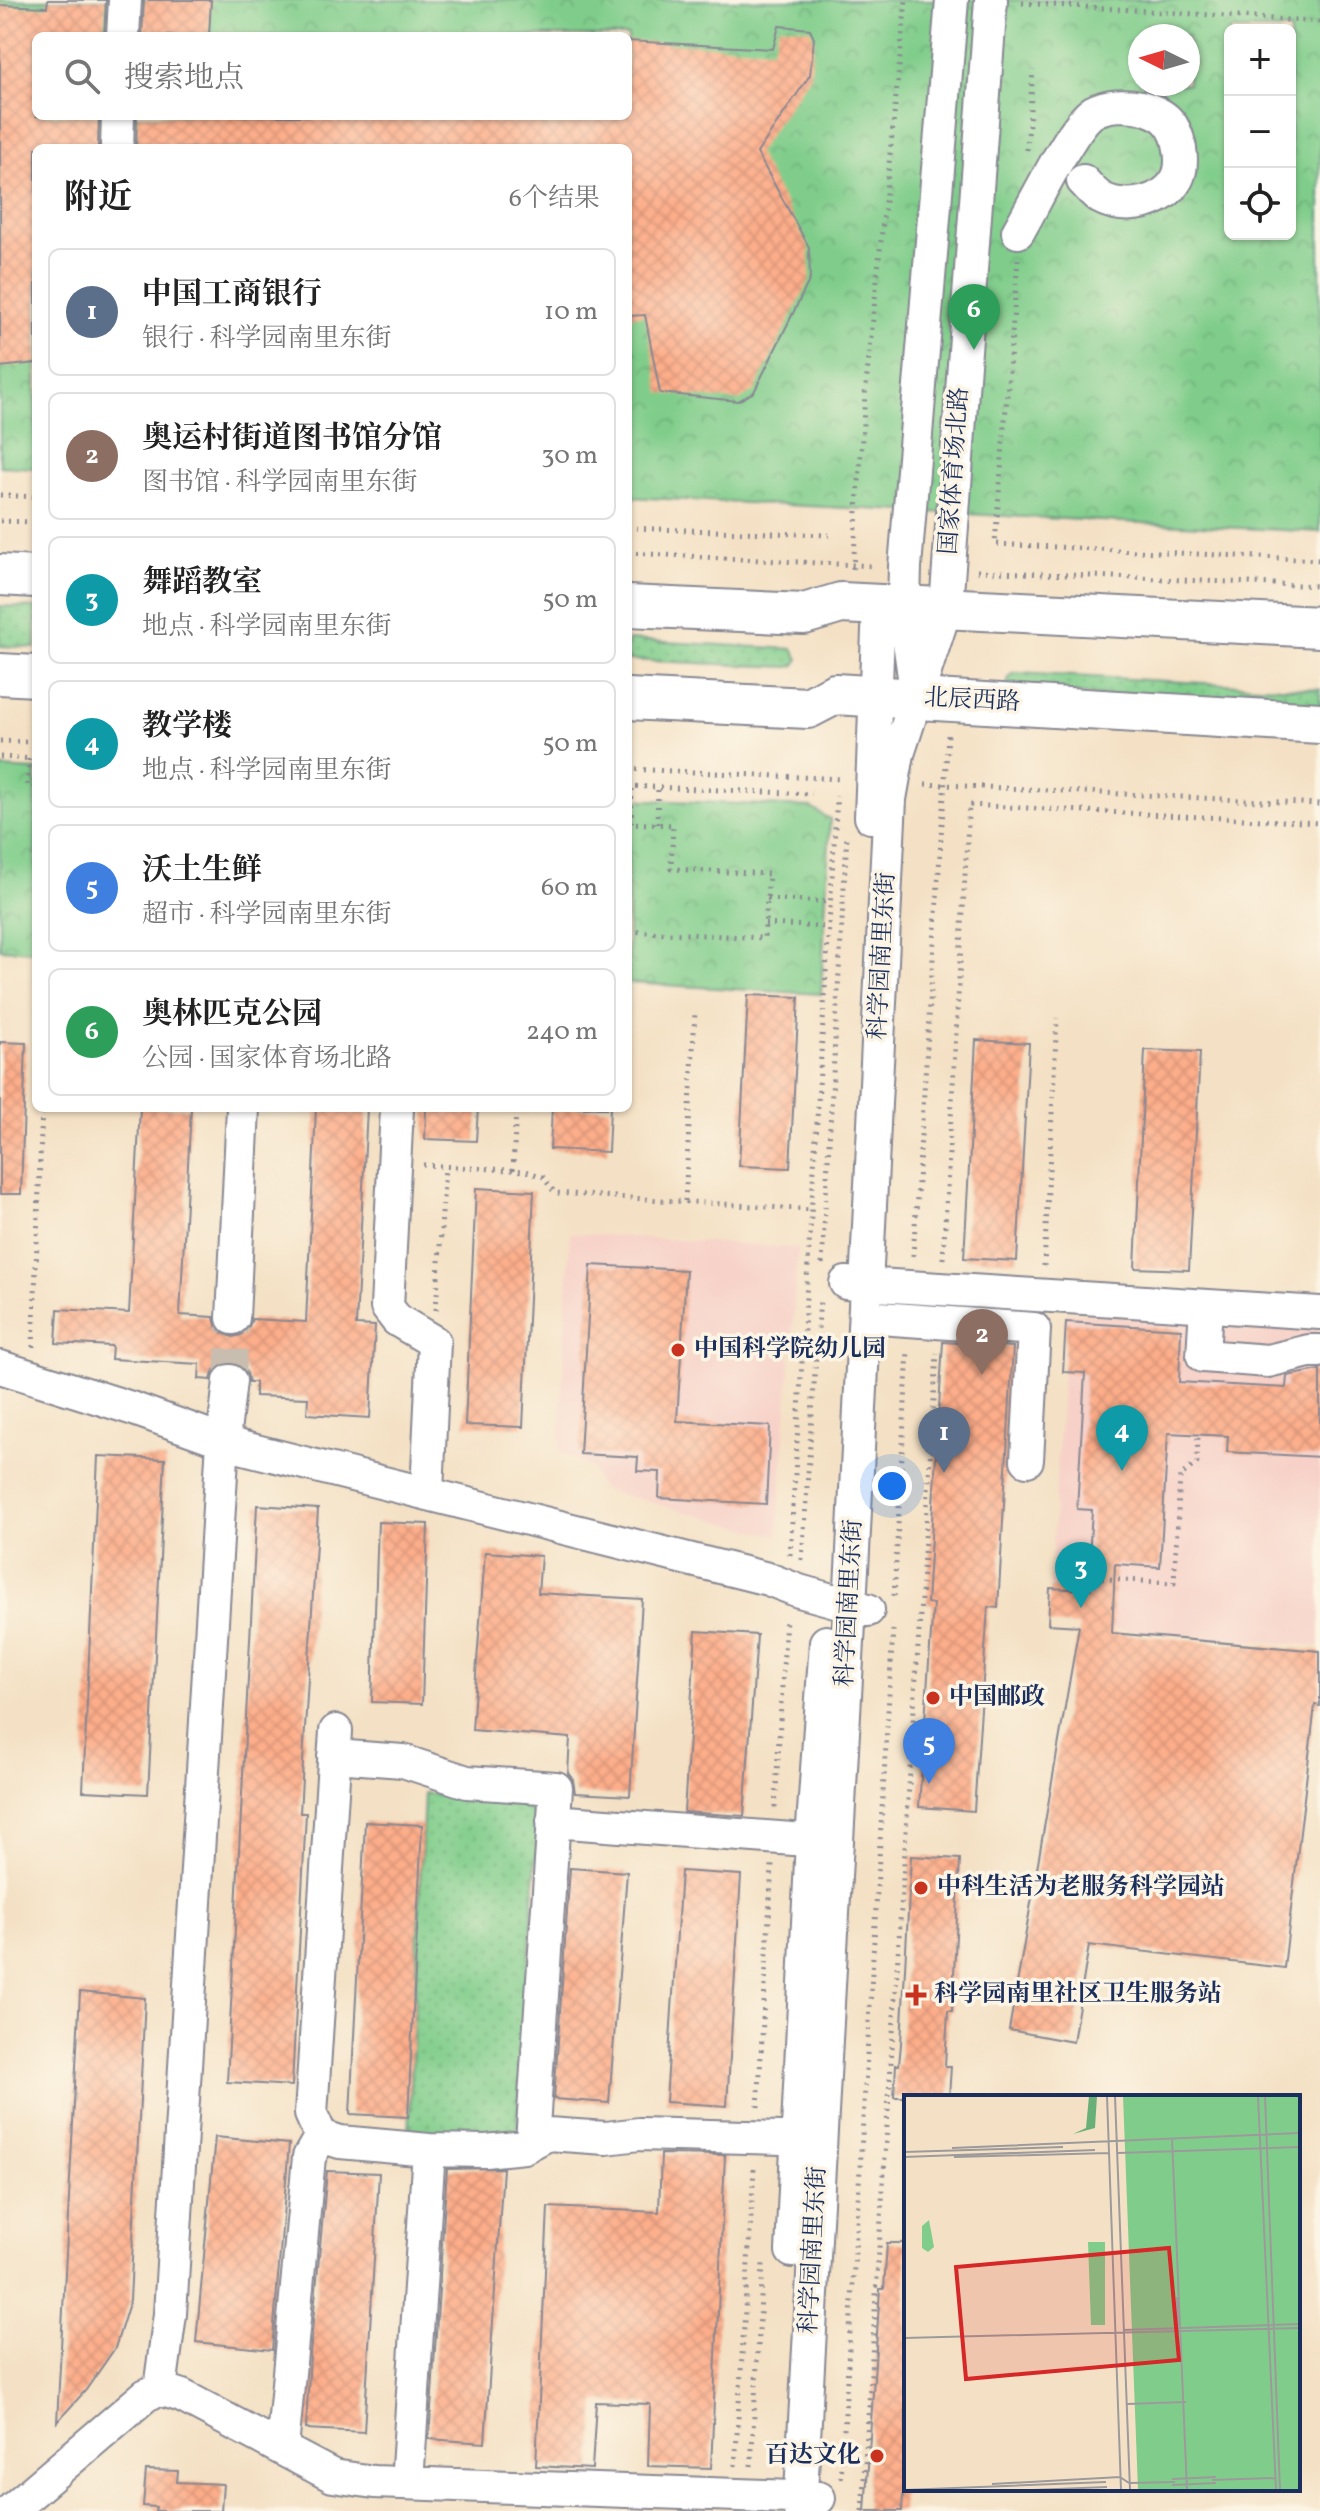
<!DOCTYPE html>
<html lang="zh">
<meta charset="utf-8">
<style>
:root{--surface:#fff;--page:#f6f6f6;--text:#222;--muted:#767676;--line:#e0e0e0;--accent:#111827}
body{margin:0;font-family:Vollkorn,"Noto Serif SC",serif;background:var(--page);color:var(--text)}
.controls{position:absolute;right:24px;top:24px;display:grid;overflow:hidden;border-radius:12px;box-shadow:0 2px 6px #0004}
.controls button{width:72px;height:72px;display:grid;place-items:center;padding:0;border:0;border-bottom:2px solid var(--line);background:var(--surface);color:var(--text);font:40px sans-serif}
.compass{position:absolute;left:1128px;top:24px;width:72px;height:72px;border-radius:50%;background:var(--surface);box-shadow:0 2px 6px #0004;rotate:275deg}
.you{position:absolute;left:892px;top:1486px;width:28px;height:28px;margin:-20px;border:6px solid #fff;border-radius:50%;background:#1a73e8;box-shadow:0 0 0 12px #1a73e833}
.badge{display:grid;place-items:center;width:52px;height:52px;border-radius:50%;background:var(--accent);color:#fff;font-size:26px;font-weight:700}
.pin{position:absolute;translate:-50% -66px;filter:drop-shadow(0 2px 4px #0008)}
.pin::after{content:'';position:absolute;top:42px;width:28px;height:24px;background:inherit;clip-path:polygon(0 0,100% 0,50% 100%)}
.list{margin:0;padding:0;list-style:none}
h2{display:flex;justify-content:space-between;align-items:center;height:104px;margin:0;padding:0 32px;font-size:34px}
h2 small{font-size:26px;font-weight:400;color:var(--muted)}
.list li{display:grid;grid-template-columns:52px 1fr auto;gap:24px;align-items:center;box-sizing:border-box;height:128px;margin:0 16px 16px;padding:0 16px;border:2px solid var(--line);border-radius:12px}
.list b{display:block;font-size:30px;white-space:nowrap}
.list p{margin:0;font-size:26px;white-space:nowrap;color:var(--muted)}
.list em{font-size:26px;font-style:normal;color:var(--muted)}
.icon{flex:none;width:44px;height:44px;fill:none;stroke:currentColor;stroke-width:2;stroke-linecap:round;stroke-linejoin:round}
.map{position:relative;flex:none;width:1320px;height:2511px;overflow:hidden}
.search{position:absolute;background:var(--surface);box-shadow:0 2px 6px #0004;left:32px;top:32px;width:600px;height:88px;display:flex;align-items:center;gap:20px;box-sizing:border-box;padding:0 28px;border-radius:12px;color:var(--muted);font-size:30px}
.panel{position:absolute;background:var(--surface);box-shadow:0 2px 6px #0004;left:32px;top:144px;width:600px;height:968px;border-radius:12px}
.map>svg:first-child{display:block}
.built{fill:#f7d1c8}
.grass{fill:url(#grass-dots);stroke:#4e7e74;stroke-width:2}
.park{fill:url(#park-crowns);stroke:#4e7e74;stroke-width:2;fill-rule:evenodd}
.building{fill:url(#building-cross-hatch)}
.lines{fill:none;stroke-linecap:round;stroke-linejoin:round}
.minor-tunnel{stroke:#c9bdb0;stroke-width:32;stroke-dasharray:32 16;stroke-linecap:butt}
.minor-casing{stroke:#888892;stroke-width:36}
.major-casing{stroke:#888892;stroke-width:44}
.path{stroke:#888892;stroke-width:5;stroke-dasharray:2 6;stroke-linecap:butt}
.minor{stroke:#fff;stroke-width:32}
.major{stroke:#fff;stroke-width:40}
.poi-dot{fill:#c8321e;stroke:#fcf5e5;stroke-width:3}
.labels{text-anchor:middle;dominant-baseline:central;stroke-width:7;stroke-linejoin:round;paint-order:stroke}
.street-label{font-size:24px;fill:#1b2f5e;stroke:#fcf5e5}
.poi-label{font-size:24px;font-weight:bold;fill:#1b2f5e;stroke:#fcf5e5;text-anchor:start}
.inset-road{fill:none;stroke:#9d9a9c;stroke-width:2}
.view{fill:#d62828;fill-opacity:0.15;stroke:#d62828;stroke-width:4}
.inset-edge{fill:none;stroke:#1b2f5e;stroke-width:4}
</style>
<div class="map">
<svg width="1320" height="2511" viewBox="0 0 1320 2511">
<defs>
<pattern id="grass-dots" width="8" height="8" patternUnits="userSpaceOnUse" patternTransform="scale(2)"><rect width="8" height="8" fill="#80cd8b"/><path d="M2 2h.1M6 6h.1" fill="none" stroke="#6eb07a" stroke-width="1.8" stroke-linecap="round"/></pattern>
<pattern id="park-crowns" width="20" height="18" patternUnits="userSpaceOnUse" patternTransform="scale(2)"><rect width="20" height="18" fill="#80cd8b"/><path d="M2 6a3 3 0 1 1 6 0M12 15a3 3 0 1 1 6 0" fill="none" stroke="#6eb07a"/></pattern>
<pattern id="building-cross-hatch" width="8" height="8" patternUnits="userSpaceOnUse" patternTransform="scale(2)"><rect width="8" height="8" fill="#fdad89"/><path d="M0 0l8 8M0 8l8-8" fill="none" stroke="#d89579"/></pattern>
</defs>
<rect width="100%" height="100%" fill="#fcf5e5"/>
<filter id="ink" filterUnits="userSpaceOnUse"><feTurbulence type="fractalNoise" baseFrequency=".0125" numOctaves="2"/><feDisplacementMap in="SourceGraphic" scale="16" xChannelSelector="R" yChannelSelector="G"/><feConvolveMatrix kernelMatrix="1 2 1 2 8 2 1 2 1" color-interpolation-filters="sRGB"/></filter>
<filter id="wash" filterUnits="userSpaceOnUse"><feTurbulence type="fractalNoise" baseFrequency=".006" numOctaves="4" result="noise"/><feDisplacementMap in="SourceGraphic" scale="32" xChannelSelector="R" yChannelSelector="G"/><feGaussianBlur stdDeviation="1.8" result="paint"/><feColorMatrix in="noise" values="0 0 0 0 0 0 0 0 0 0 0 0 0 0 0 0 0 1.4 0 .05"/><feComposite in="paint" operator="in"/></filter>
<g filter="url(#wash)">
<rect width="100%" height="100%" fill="#f4e1c5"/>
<path class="built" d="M570 1233 798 1248 778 1535 752 1530 601 1489 591 1468 559 1452Z
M1066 1312 1320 1330V1646L1048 1624Z"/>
<path class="grass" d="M0 606 36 608V648L0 646Z
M628 640 793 649 799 659 794 666 788 667 628 660Z
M1017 673 1320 689V709L1008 690C1007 682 1008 674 1017 673Z
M424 1793 523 1806 532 1812 538 1826 518 2124 511 2134 499 2139 409 2134Z"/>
<path class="park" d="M0 0H1320V532L628 497V148H36V468L0 466ZM1230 30H1290V234H1230ZM36 36H628V116H36ZM1140 36H1188V84H1140Z
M0 768 36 770V951L0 949Z
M628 799 809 807 830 819 821 994 628 983Z"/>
<g id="blocks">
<path class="building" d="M48 0H106L104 36H36V116H99L98 148H36V363L0 367V5L47 7Z
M144 0H211L209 36H142Z
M779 26 810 29 814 39 810 75 757 153 809 247 810 279 754 392 738 401 660 393 645 315 628 316V148H136L137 116H628V41L773 49Z
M748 995 799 997 790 1168 739 1166Z
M976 1040 1029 1043 1017 1261 964 1258Z
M0 1042 26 1043 21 1194H0Z
M1145 1050 1200 1052 1189 1270 1135 1268Z
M140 1108H191L180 1315 214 1317 216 1326 222 1333 233 1337 241 1335 248 1329 252 1319 306 1322 316 1108H367L356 1325 375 1326 370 1418 307 1414 308 1398 255 1396V1382H249L247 1373 242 1366 233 1362 222 1364 214 1370 211 1380 199 1379 200 1364 111 1359 112 1346 56 1343 58 1309 129 1313Z
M426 1108H478L476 1141 425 1139Z
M552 1108H610L608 1152 550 1149Z
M476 1188 534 1191 523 1427 465 1425Z
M591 1265 686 1270 677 1421 770 1426 766 1504 659 1498 660 1472 637 1471 638 1457 580 1454Z
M1066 1322 1181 1329 1179 1382 1286 1388 1287 1376 1320 1370V1457L1227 1452 1228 1436 1168 1433 1160 1567 1115 1564 1112 1633 1320 1651V1706L1315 1705 1284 1968 1089 1945 1073 2042 1009 2030 1079 1626 1048 1624 1050 1588 1087 1590 1092 1510 1077 1509 1085 1373 1063 1372Z
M943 1342 1013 1347 998 1608 988 1607 974 1811 919 1807 933 1604 927 1603Z
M98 1456 165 1459 148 1794 83 1791Z
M257 1505 318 1509 300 1813H306L292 2086 227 2082Z
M378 1522 428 1524 422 1704 372 1702Z
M485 1552 541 1556 538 1593 642 1599 630 1796 575 1793 573 1780 568 1773 570 1738 472 1730Z
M696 1631 757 1635 744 1816 684 1812Z
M365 1822 422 1825 408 2117 350 2114Z
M911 1856 960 1859 952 2011H948L945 2066H951L949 2097H894L896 2065H899L901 2044Z
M570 1868 627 1872 609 2103 554 2099Z
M681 1871 741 1875 727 2106 666 2102Z
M80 1992 145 1998 130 2300 115 2348 86 2390 57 2422Z
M215 2137 289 2144 272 2350 196 2342Z
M661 2154 725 2155 711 2468 648 2466 650 2404 596 2402 592 2469 536 2466 548 2207 659 2212Z
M503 2168 485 2443 429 2439 447 2169Z
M327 2171 379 2173 364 2432 306 2429 310 2354Z
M887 2243H906V2448L902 2511H865L880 2289H884Z
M146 2470 178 2471 177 2482 223 2484 221 2511H155L156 2507 143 2506Z"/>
</g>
</g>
<g filter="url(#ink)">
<use href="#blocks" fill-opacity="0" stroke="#888892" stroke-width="2"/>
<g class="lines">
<path class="minor-tunnel" d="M230 1381 233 1318"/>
<g class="minor-casing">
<path id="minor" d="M123 36 125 0
M117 148 118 116
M1018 232C1033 207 1072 125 1093 112 1107 104 1127 104 1141 107 1149 109 1162 114 1168 121 1180 133 1185 164 1177 179 1163 204 1125 211 1101 198 1094 194 1088 186 1083 181
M916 691 904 605 905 567 952 0
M871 817 879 604
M397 1108 387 1307 397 1320 434 1342 427 1492
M846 1283 1320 1313
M1206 1306 1203 1356 1268 1361 1309 1351H1320
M865 1317 1034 1329 1027 1460
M233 1318 243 1108
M0 1367 134 1409 240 1447 768 1579 799 1591 868 1610
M336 1731 311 2114 321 2136 340 2142 429 2150 486 2151 524 2147 548 2134 606 2138 639 2134 820 2139
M334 1756 403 1761 467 1782 556 1788 532 2142
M553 1821 833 1842
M792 2251 812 1840 826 1642
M160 2389 170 2314 223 1441 230 1381
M282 2449 309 2157 321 2136
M407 2483 429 2150
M10 2511 146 2395 160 2389 182 2396 333 2476 374 2482 819 2498
M800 2511 853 1551 890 799 898 754 946 607 991 0"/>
</g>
<g class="major-casing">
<path id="major" d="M0 575 36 577
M628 606 804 614 841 603 1320 627
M0 674 36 676
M628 699 808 708 835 694 1320 723"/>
</g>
<path class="path" d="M1022 3 1320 22
M1027 150 1033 70
M1018 259 995 544 1320 560
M0 495 36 497
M0 521 36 522
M628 528 829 535
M628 553 875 566
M853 569 865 395 906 0
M977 571 1320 586
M0 741 36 742
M0 757 36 759
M29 759 27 785 36 786
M628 769 843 779
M925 784 1320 804
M628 786 812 794
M628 823 673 825 671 869 769 874 764 938 628 931
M631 823 632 786
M657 824 658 787
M767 899 830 902
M765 924 828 927
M423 1165 526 1171 543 1177 555 1193 813 1210
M513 1170 516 1108
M685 1201 695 1013
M913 1256 948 735
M943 1259 969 805 1320 823
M822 1264 847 835
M1044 1266 1057 1018
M436 1310 445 1167
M33 1347 42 1108
M790 1555 837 796
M802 1560 820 1298
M1089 1590 1090 1578 1174 1583 1180 1476 1197 1463 1198 1435
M894 1596 908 1350
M775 1808 786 1618
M758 2107 772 1865
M735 2466 754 2169
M751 2466 763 2264
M841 2478 893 1630
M862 2511 937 1353"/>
<use href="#minor" class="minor"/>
<use href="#major" class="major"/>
</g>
</g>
<g class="poi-dot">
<circle cx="678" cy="1350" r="8"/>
<circle cx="933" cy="1698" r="8"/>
<circle cx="921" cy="1888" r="8"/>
<path d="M912 1983h8v8h8v8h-8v8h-8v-8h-8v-8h8z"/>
<circle cx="877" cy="2456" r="8"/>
</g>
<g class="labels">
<g class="street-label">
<text transform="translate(955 471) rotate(-86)">国家体育场北路</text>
<text transform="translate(972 701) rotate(3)">北辰西路</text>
<text transform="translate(883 956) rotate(-87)">科学园南里东街</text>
<text transform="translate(850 1603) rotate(-87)">科学园南里东街</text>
<text transform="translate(814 2250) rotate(-87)">科学园南里东街</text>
</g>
<g class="poi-label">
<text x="694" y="1350">中国科学院幼儿园</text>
<text x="949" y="1698">中国邮政</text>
<text x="937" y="1888">中科生活为老服务科学园站</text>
<text x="934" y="1995">科学园南里社区卫生服务站</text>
<text x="861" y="2456" text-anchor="end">百达文化</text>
</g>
</g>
<g transform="translate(904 2095)">
<rect width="396" height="396" fill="#f4e1c5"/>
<path d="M185 1H193L191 33 169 39 182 33Z" fill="#68b077"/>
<path d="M219 1H396V395H234ZM25 125 30 152 24 157 18 153V131ZM184 147H201V230H187Z" fill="#80cd8b"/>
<path class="inset-road" d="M203 1 217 395M211 1 226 395M354 1 372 395M361 1 376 395M268 43 283 395M48 53 396 38M0 57 159 52M214 58 396 52M0 62 191 55M50 62 205 58M273 202 274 238M219 235 396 229M0 243 396 233M223 309 282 307M268 384 312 382M308 385 371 383M225 388 271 387M88 389 216 382 225 388M268 390 312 388M0 395 202 387M128 395 203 392"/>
<path class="view" d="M265 153 275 265 62 284 52 172Z"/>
<rect width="396" height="396" class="inset-edge"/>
</g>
</svg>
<div class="controls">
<button>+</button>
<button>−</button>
<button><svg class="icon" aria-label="locate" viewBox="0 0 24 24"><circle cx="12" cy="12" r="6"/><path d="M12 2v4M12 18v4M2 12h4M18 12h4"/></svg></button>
</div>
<svg class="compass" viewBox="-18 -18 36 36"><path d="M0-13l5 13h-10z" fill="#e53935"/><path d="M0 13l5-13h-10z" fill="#767676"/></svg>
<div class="you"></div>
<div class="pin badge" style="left:944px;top:1473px;background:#5c6f8a">1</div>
<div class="pin badge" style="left:982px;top:1375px;background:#8d6e63">2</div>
<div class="pin badge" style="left:1081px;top:1608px;background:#0f9aa8">3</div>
<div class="pin badge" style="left:1122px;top:1471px;background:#0f9aa8">4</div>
<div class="pin badge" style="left:929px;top:1784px;background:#3f7fe0">5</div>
<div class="pin badge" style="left:974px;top:350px;background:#2e9e5b">6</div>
<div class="search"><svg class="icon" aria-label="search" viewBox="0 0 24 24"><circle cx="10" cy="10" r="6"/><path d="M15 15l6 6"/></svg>搜索地点</div>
<section class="panel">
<h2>附近<small>6个结果</small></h2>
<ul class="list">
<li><span class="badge" style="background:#5c6f8a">1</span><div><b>中国工商银行</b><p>银行 · 科学园南里东街</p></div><em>10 m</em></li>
<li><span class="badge" style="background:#8d6e63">2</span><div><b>奥运村街道图书馆分馆</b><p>图书馆 · 科学园南里东街</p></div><em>30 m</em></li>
<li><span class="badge" style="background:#0f9aa8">3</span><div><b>舞蹈教室</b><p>地点 · 科学园南里东街</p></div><em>50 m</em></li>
<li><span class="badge" style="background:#0f9aa8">4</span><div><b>教学楼</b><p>地点 · 科学园南里东街</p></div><em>50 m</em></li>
<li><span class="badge" style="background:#3f7fe0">5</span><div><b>沃土生鲜</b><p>超市 · 科学园南里东街</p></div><em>60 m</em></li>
<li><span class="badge" style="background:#2e9e5b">6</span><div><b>奥林匹克公园</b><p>公园 · 国家体育场北路</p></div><em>240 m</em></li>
</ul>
</section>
</div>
